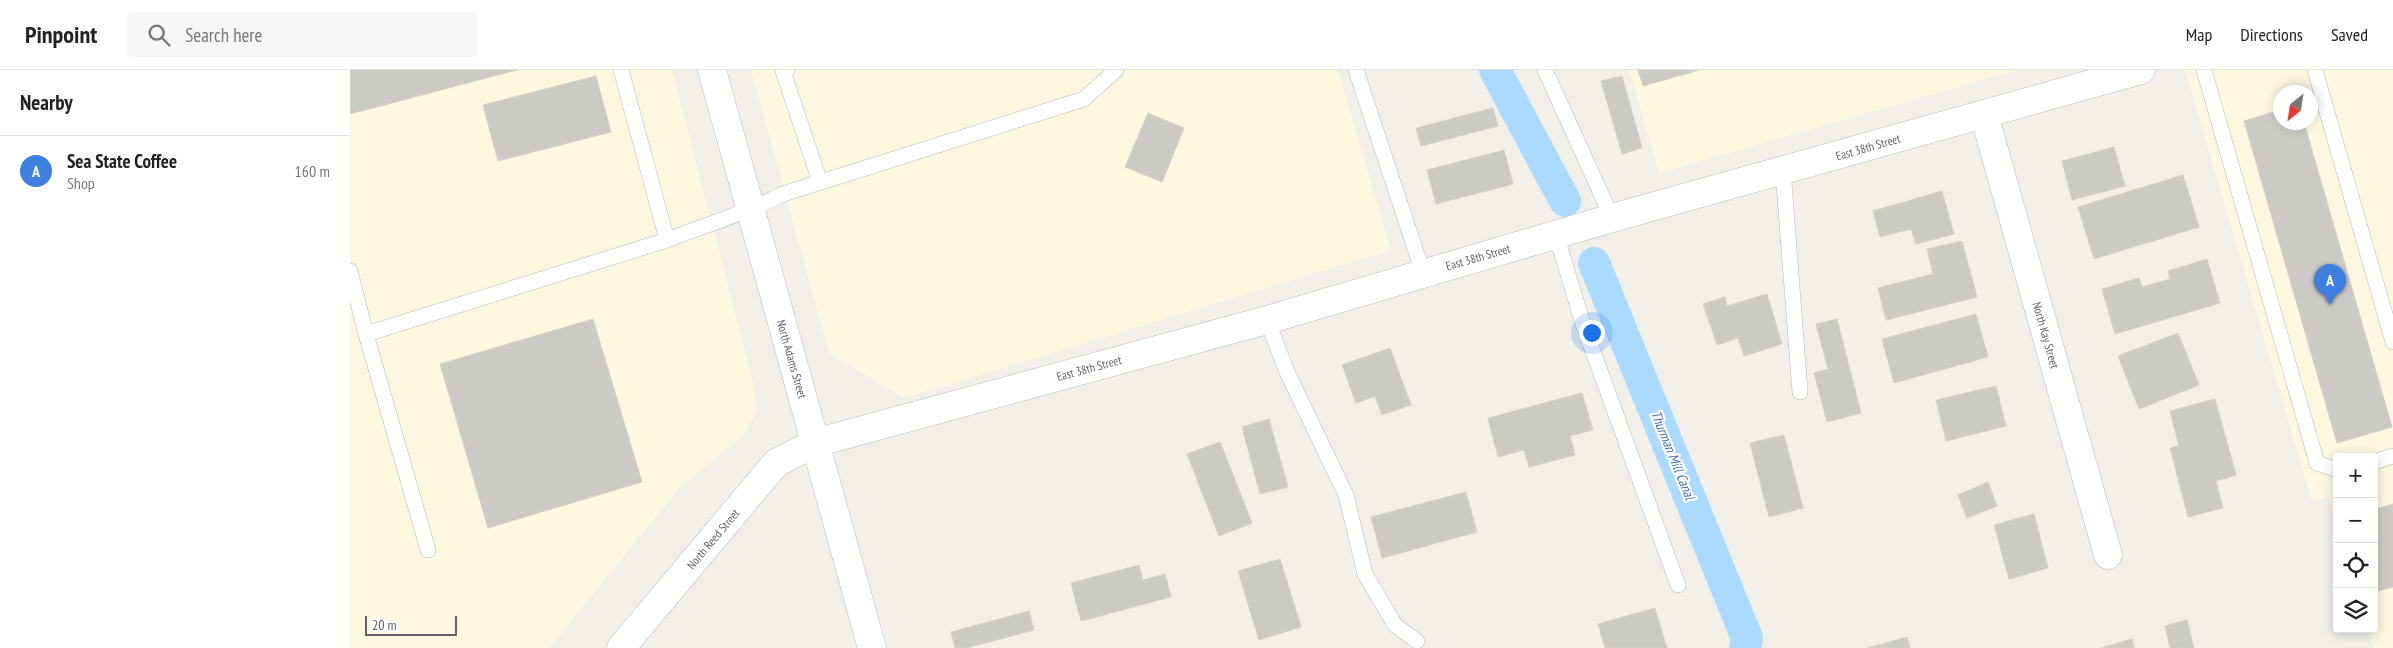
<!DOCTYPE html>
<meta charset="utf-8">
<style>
:root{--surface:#fff;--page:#f6f6f6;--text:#222;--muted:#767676;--line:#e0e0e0;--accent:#db2777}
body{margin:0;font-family:"PT Sans Narrow",sans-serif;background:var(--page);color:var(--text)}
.controls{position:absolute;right:15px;bottom:15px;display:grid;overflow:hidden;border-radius:5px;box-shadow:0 2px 12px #0003}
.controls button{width:45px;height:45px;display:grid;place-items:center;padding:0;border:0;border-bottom:1px solid var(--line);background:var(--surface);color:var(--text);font:25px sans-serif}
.compass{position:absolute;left:1923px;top:15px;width:45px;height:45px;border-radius:50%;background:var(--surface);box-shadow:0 2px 12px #0003;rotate:210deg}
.scale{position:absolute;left:15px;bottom:12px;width:92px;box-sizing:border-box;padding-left:5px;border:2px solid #5f6368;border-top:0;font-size:14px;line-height:18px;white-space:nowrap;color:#5f6368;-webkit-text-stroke:4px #fff;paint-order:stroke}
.you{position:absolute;left:1241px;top:262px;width:18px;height:18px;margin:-12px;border:4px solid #fff;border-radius:50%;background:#1a73e8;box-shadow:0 0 0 8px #1a73e833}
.badge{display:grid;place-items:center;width:32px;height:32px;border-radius:50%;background:var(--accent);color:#fff;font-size:16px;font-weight:700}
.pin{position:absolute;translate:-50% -41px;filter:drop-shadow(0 1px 2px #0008)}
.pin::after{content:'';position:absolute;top:26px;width:18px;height:15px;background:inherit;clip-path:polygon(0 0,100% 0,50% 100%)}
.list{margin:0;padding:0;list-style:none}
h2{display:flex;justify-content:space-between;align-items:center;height:65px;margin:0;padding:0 20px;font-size:21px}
h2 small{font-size:16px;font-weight:400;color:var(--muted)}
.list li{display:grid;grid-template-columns:32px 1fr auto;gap:15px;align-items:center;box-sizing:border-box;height:70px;padding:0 20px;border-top:1px solid var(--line)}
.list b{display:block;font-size:19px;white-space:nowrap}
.list p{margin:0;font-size:16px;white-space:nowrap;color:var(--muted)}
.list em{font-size:16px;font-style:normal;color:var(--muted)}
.icon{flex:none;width:28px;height:28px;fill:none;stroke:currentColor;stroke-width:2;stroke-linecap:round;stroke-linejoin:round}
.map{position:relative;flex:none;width:2043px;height:578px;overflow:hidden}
header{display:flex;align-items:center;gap:30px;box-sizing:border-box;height:70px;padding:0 25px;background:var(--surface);border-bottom:1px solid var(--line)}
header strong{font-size:24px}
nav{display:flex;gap:28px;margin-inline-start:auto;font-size:18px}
.search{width:350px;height:45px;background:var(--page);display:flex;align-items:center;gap:12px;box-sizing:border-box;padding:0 18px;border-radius:5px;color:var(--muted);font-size:19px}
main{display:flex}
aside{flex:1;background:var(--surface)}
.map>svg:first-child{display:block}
.commercial{fill:#fef7e0;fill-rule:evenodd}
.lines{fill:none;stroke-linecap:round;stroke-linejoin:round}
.canal{stroke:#aadaff;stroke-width:32}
.building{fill:#cccac5;stroke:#d6d1c6}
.lane-casing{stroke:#b5b8bc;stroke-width:16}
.street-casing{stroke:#b5b8bc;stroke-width:29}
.secondary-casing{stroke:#b6babf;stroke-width:29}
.lane{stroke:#fff;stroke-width:15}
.street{stroke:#fff;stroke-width:28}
.secondary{stroke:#fff;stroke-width:28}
.labels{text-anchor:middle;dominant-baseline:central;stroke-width:4.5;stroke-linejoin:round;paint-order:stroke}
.street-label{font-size:12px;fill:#5f6368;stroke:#fff}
.water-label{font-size:14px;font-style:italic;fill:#4174aa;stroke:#fff}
</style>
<header>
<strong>Pinpoint</strong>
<div class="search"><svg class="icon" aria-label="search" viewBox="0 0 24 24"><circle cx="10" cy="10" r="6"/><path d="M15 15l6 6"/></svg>Search here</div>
<nav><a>Map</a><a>Directions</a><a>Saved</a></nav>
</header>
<main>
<aside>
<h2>Nearby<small></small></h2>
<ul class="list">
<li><span class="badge" style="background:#3f7fe0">A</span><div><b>Sea State Coffee</b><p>Shop</p></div><em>160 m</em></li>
</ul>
</aside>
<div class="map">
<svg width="2043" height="578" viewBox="0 0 2043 578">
<rect width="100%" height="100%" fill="#f1efe8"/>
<path class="commercial" d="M0 0H322L403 312 406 342 393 366 331 416 199 578H0Z
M401 0H988L1041 180 554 328 479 283Z
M1279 0H1667L1309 103Z
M1835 0H2043V578H2023L2018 559H2024V387H1987V455L1978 427 1962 432ZM1930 22H1960V52H1930Z"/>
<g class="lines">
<path class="canal" d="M1145 0 1215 131
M1244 193 1397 568 1395 578"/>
</g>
<path class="building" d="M0 0H167L0 44Z
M1288 0H1349L1293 16Z
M246 6 261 62 148 91 133 35Z
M1272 6 1292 78 1272 84 1251 11Z
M1143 38 1148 56 1071 76 1066 58Z
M1930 40V52H1954L2042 357 1987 373 1894 51Z
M798 43 834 58 812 112 775 97Z
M1764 77 1775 116 1722 130 1712 91Z
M1154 80 1163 114 1086 134 1077 100Z
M1833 105 1849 157 1744 189 1728 137Z
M1592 121 1604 164 1566 174 1561 159 1530 167 1523 141Z
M1612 171 1627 227 1536 250 1528 218 1583 204 1577 179Z
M1857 189 1870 233 1765 264 1752 219 1789 208 1792 217 1820 209 1818 201Z
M1417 224 1432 274 1394 286 1388 268 1367 275 1353 234 1375 227 1377 236Z
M1626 244 1638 287 1544 313 1532 269Z
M243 249 292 412 138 458 90 294Z
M1487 249 1511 343 1477 352 1464 303 1478 299 1466 254Z
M1828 263 1849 315 1789 339 1768 286Z
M1040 278 1061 335 1032 345 1025 326 1006 333 992 295Z
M1646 316 1656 356 1596 371 1586 330Z
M1232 323 1243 360 1220 366 1225 385 1179 397 1174 380 1148 387 1138 348Z
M1865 329 1886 405 1866 411 1873 438 1838 447 1820 378 1829 376 1820 341Z
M919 349 938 417 910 424 892 357Z
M1434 365 1453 438 1419 447 1400 373Z
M870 372 902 453 869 466 837 384Z
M1638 412 1647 436 1617 448 1608 425Z
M1116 422 1127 462 1032 488 1021 447Z
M2043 434V517L2024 522V440Z
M1684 444 1698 498 1659 509 1644 455Z
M930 489 951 557 909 570 888 501Z
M789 495 793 510 815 504 821 527 731 551 721 513Z
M1305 538 1317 578H1255L1248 554Z
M679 541 684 560 616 578H605L601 562Z
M1837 550 1844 578H1820L1815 556Z
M1557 567 1560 578H1518Z
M1782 569 1784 578H1751Z"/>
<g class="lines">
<g class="lane-casing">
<path id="lane" d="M437 0 433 1 470 112
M1006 0 1073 203
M1195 0 1262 148
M1854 0 1967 393 1987 400
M1965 0 2043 272
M1433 100 1450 322
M1206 164 1233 254 1328 515
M317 170C356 155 396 143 433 124L734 29 766 0
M0 201 16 264 317 170 271 0
M917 250 937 302 996 425 1015 504 1045 555 1067 571
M16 264 78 480
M2024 392 2043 386"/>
</g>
<g class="street-casing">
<path id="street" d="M1634 44 1758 485
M271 578 426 393 465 373 917 250 1262 148 1791 0"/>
</g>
<g class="secondary-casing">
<path id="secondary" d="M362 0 522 578"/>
</g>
<use href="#lane" class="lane"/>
<use href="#street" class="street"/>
<use href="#secondary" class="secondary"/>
</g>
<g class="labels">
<g class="street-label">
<text transform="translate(1518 77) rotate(-16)">East 38th Street</text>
<text transform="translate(1128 187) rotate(-16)">East 38th Street</text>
<text transform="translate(1696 265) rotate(74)">North Kay Street</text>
<text transform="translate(442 289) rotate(74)">North Adams Street</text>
<text transform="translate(739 298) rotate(-15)">East 38th Street</text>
<text transform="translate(363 469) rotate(-50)">North Reed Street</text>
</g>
<g class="water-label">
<text transform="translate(1323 385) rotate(68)">Thurman Mill Canal</text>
</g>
</g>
</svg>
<div class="controls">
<button>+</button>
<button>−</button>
<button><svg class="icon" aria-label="locate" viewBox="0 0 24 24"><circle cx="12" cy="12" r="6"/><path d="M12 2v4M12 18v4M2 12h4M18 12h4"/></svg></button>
<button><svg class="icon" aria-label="layers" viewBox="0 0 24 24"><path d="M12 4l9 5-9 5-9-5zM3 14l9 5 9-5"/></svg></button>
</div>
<svg class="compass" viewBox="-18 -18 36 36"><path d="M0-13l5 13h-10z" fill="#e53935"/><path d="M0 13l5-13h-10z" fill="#767676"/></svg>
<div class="scale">20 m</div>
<div class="you"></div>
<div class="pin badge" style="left:1980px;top:235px;background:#3f7fe0">A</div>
</div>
</main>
